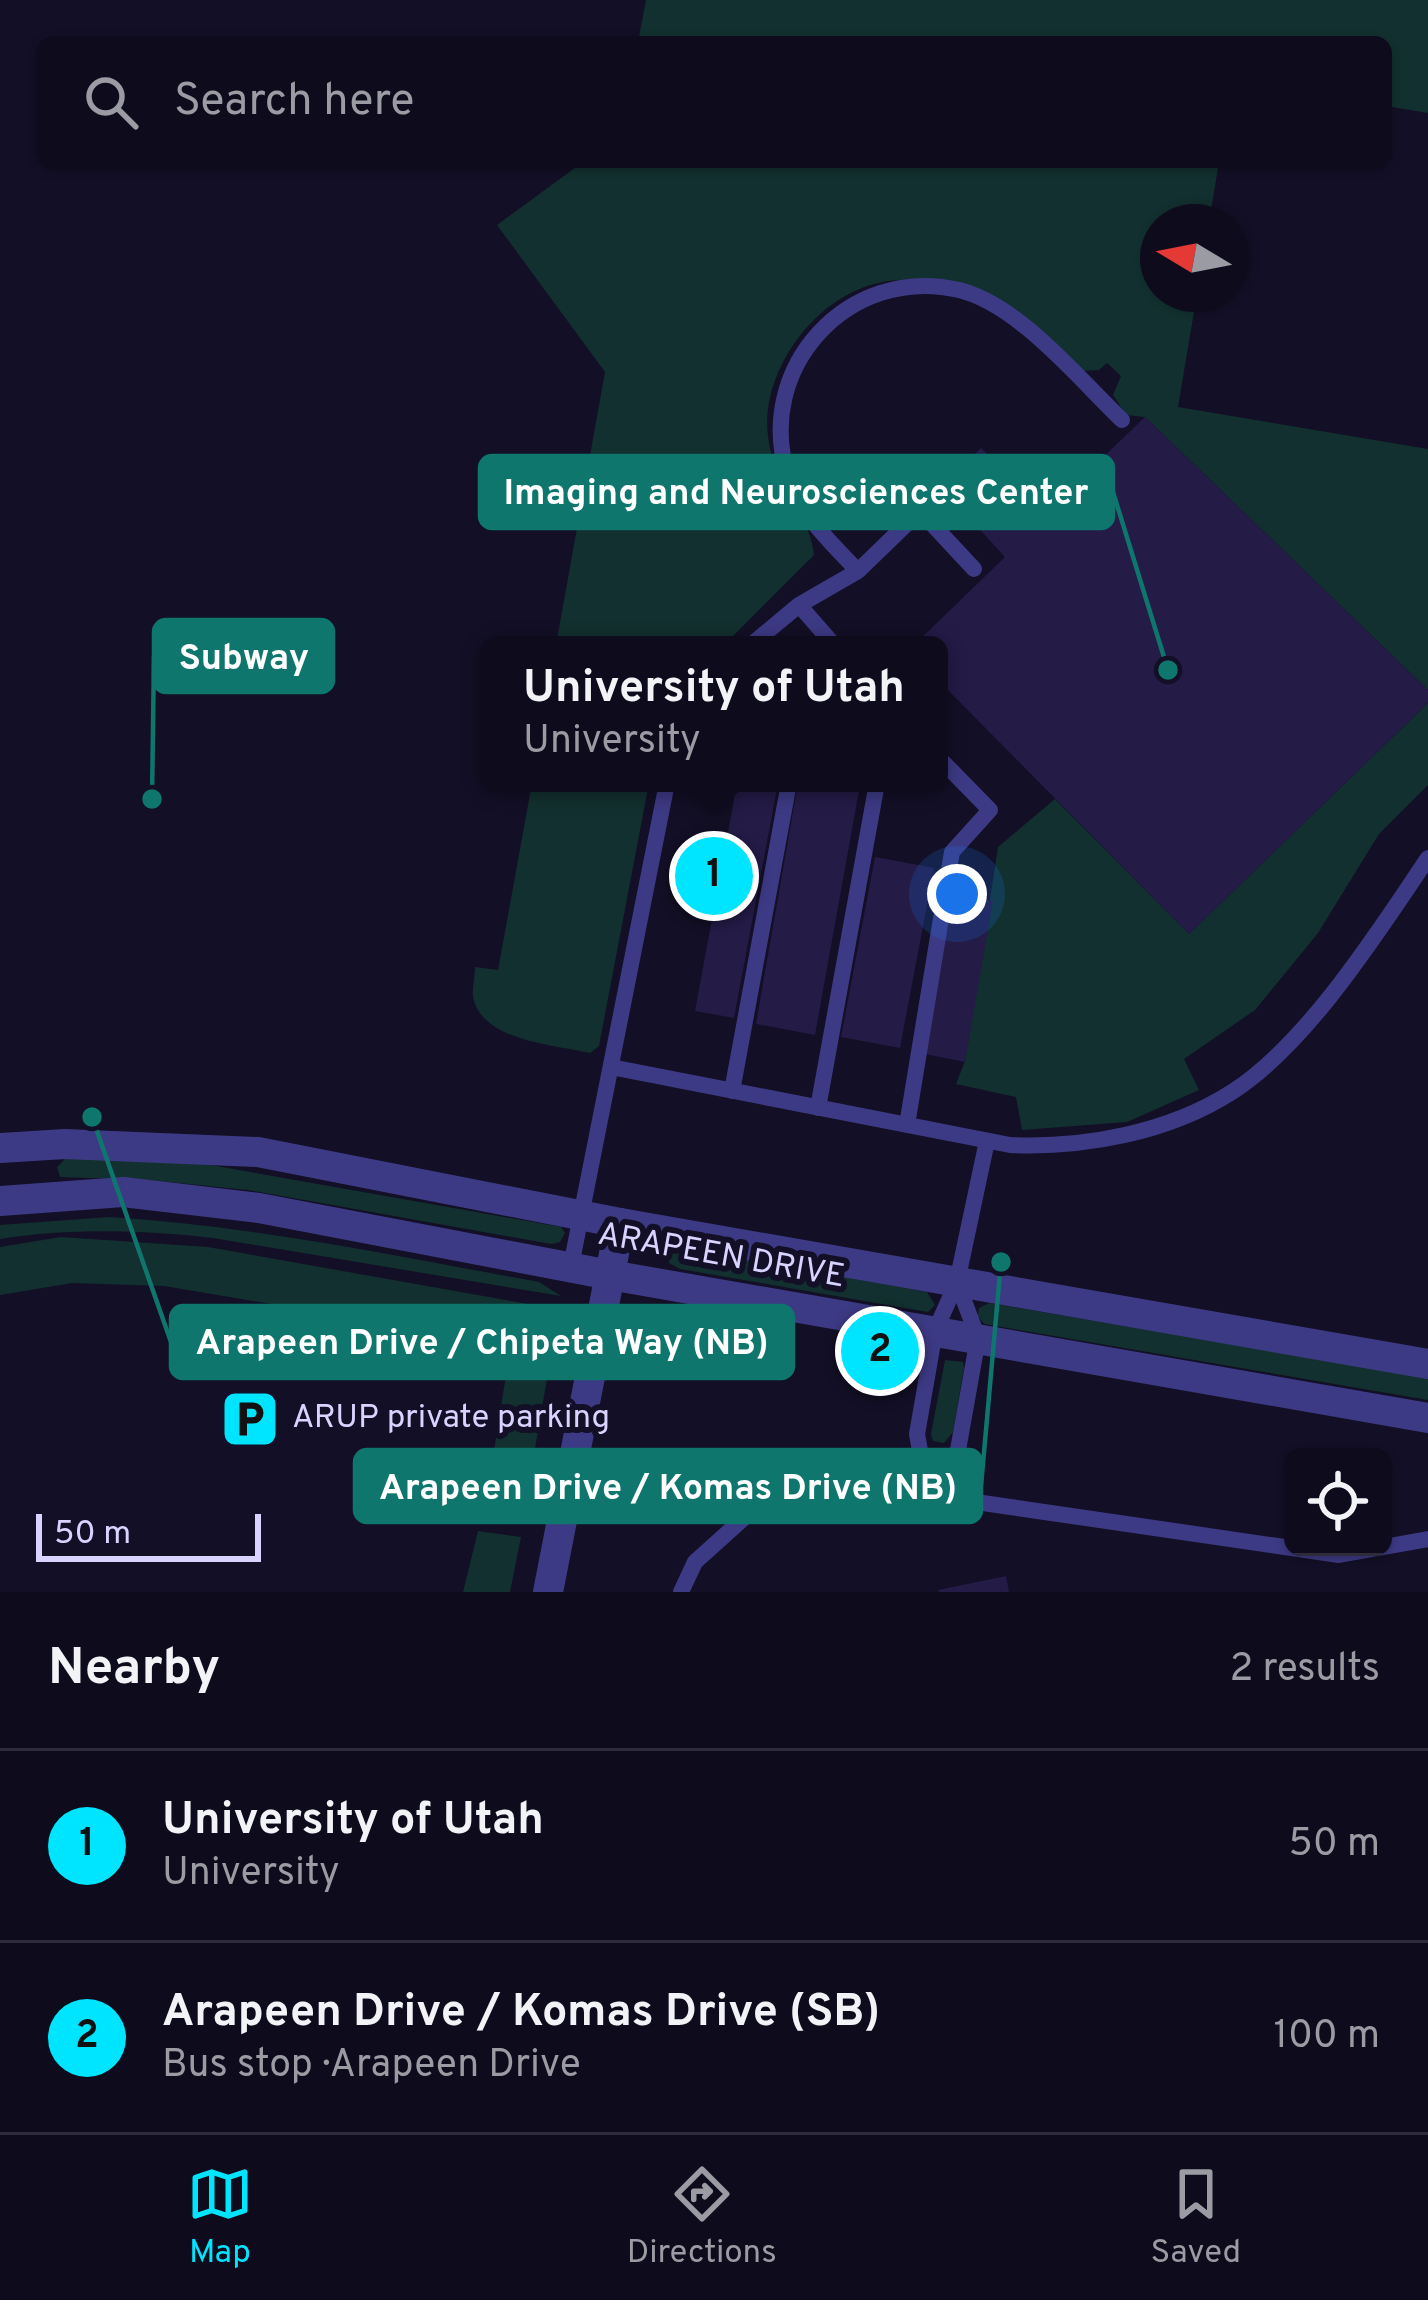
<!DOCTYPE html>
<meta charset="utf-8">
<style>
:root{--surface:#0e0b1c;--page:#171425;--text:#f1f3f6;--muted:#9b9ba3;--line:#2e2b3b;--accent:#00e5ff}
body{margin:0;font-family:Overpass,sans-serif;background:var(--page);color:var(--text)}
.controls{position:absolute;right:36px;bottom:36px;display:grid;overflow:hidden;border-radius:18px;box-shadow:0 3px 9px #0004}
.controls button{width:108px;height:108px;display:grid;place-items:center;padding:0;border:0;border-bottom:3px solid var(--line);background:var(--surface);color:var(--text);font:60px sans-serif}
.compass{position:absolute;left:1140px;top:204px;width:108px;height:108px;border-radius:50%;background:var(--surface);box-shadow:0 3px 9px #0004;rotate:280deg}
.scale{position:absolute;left:36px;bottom:30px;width:225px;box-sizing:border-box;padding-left:12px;border:6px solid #d9d4ff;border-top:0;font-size:33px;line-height:42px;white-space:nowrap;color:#d9d4ff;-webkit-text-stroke:9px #130f26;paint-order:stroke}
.you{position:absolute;left:957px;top:894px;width:42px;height:42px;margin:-30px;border:9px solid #fff;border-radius:50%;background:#1a73e8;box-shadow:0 0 0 18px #1a73e833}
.badge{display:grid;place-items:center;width:78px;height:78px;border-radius:50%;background:var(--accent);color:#111;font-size:39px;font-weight:700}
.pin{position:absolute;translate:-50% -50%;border:6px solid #fff;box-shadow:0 3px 12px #0006}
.popup{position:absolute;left:480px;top:636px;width:468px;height:156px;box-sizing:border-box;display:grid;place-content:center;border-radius:18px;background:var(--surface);filter:drop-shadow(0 3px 9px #0005);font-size:39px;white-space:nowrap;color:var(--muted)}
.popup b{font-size:45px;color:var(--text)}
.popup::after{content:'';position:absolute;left:50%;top:100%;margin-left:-24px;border:24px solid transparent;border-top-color:var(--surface)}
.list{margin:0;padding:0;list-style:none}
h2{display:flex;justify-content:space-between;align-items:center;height:156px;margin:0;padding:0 48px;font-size:51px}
h2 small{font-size:39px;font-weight:400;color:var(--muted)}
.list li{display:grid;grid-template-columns:78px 1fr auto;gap:36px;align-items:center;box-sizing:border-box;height:192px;padding:0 48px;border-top:3px solid var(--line)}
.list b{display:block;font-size:45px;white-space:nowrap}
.list p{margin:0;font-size:39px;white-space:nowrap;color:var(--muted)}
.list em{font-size:39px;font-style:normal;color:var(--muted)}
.icon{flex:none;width:66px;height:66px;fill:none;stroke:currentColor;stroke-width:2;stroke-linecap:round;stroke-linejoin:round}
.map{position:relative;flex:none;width:1428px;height:1592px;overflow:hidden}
.search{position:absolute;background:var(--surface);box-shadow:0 3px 9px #0004;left:36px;right:36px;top:36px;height:132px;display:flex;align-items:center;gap:30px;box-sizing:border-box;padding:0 42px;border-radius:18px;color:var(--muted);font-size:45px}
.sheet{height:540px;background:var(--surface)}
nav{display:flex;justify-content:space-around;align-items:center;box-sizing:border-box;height:168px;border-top:3px solid var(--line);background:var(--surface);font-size:33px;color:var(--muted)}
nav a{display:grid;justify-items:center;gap:6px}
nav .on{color:var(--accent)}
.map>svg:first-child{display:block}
.green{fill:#12302f}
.building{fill:#241b47}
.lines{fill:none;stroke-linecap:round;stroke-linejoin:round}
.service{stroke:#3d3a85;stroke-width:16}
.minor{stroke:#3d3a85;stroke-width:30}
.tertiary{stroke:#3d3a85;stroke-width:30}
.labels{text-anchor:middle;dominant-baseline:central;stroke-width:12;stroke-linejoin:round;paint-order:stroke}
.street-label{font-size:33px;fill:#d9d4ff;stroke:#130f26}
.poi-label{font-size:33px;fill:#d9d4ff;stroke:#130f26;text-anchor:start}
.leader{fill:none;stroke:#0f766e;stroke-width:4.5}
.callout-dot{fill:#0f766e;stroke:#130f26;stroke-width:4.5}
.callout{fill:#0f766e;stroke:#0f766e;stroke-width:4.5}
.callout-label{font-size:36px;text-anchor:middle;font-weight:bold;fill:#fff}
</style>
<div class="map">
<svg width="1428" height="1592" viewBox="0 0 1428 1592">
<rect width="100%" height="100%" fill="#130f26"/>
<path class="green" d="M646 0H1428V113L1386 106V42H638Z
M583 162H1219L1209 222H1158V294H1197L1178 407 1428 449V690L1145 417 1126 415 1113 395 1121 376 1107 363 1099 370 1080 371C1058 352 1035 326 1010 311 940 270 866 263 808 326 782 355 763 396 768 436 773 483 810 513 814 555L724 645H556L605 372 497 225Z
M1428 703V785L1379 834 1318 933 1255 1010 1184 1059 1199 1090 1127 1122 1022 1130 1016 1097 956 1084 965 1061 998 847 1055 799 1189 934Z
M532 783H649L599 1046 590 1053C555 1045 480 1041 473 996 472 988 475 976 475 967L498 970Z
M66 1158 194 1162 561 1227 565 1233 560 1242 551 1244 248 1190 149 1180 60 1177 57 1167Z
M109 1217C254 1226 396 1256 539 1282L561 1296 213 1238C140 1230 72 1228 0 1239V1225Z
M61 1237 208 1247 550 1308 558 1315 526 1501 487 1494 511 1344 164 1286 72 1283 0 1295V1247Z
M676 1247 927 1292 935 1305 928 1312 680 1269 669 1263 667 1255Z
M989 1303 1428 1378V1400L984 1324 978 1316 979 1308Z
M945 1360 963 1362 964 1368 953 1432 944 1443 933 1441 931 1434Z
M478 1531 521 1537 510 1592H463Z"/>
<path class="building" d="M1145 417 1428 690V703L1189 934 939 681V645H914L1005 557 941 487 981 448 1046 512Z
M737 783H778L734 1018 695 1011Z
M798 783 860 785 815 1035 756 1024Z
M875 857 934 868 900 1048 841 1037Z
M952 894 993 901 965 1062 925 1054Z
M1006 1576 1009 1592H939L938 1590Z"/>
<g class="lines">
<path class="service" d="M858 571 920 511 974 569
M799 605 858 571C831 543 800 514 788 476 753 368 849 264 959 290 1018 304 1079 379 1122 420
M751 645 799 605 834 645
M611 1067 1010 1145C1084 1148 1168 1133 1232 1092 1307 1044 1378 932 1428 858
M732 1091 789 783
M818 1108 877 783
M907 1125 952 852 990 810 939 758
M571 1266 667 783
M928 1495 917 1434 935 1331 957 1282 987 1141
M928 1495 958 1450 978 1338 957 1282
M681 1592 695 1562 755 1508 821 1486 928 1495 1339 1555 1428 1539"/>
<path class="minor" d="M548 1592 620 1223"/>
<path class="tertiary" d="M0 1148 65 1144 258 1152 620 1223 1428 1364
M0 1201 123 1192 259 1208 610 1275 1428 1418"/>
</g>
<defs>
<g id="parking-square" transform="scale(3)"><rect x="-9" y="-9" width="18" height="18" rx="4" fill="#00e5ff" stroke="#130f26"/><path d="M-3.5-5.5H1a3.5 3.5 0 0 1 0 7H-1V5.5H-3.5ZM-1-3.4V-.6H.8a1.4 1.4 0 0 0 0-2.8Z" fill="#111"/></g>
</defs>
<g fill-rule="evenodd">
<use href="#parking-square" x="250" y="1419"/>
</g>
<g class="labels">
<g class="street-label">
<text transform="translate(721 1257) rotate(10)">ARAPEEN DRIVE</text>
</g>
<g class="poi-label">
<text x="292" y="1419">ARUP private parking</text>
</g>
</g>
<path class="leader" d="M1168 670L1113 492M152 799L154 656M92 1117L171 1342M1001 1262L981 1486"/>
<g class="callout-dot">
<circle cx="1168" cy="670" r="12"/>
<circle cx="152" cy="799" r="12"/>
<circle cx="92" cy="1117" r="12"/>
<circle cx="1001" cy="1262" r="12"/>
</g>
<g class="callout">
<rect x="480" y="456" width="633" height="72" rx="12"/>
<rect x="154" y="620" width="179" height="72" rx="12"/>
<rect x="171" y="1306" width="622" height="72" rx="12"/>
<rect x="355" y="1450" width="626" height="72" rx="12"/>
</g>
<g class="callout-label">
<text x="796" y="504">Imaging and Neurosciences Center</text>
<text x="244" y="669">Subway</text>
<text x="482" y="1354">Arapeen Drive / Chipeta Way (NB)</text>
<text x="668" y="1499">Arapeen Drive / Komas Drive (NB)</text>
</g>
</svg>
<div class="controls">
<button><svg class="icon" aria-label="locate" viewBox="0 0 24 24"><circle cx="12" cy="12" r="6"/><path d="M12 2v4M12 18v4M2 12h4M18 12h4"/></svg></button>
</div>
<svg class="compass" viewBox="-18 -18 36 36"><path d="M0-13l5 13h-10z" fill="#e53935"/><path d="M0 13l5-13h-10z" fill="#9b9ba3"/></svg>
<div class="scale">50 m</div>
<div class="you"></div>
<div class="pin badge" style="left:714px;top:876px">1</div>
<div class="popup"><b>University of Utah</b>University</div>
<div class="pin badge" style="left:880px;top:1351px">2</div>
<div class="search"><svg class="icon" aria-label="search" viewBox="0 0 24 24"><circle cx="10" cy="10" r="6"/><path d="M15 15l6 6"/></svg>Search here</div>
</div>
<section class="sheet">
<h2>Nearby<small>2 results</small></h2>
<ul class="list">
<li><span class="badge">1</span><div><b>University of Utah</b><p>University</p></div><em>50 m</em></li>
<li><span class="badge">2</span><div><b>Arapeen Drive / Komas Drive (SB)</b><p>Bus stop · Arapeen Drive</p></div><em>100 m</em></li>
</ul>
</section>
<nav>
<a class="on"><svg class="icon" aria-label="map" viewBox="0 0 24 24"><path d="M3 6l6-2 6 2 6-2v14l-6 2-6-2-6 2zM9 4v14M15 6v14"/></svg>Map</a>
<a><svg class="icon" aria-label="directions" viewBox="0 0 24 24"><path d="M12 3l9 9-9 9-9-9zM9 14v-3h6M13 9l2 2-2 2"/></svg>Directions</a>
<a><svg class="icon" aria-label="saved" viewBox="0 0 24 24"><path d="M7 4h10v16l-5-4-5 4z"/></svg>Saved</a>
</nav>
